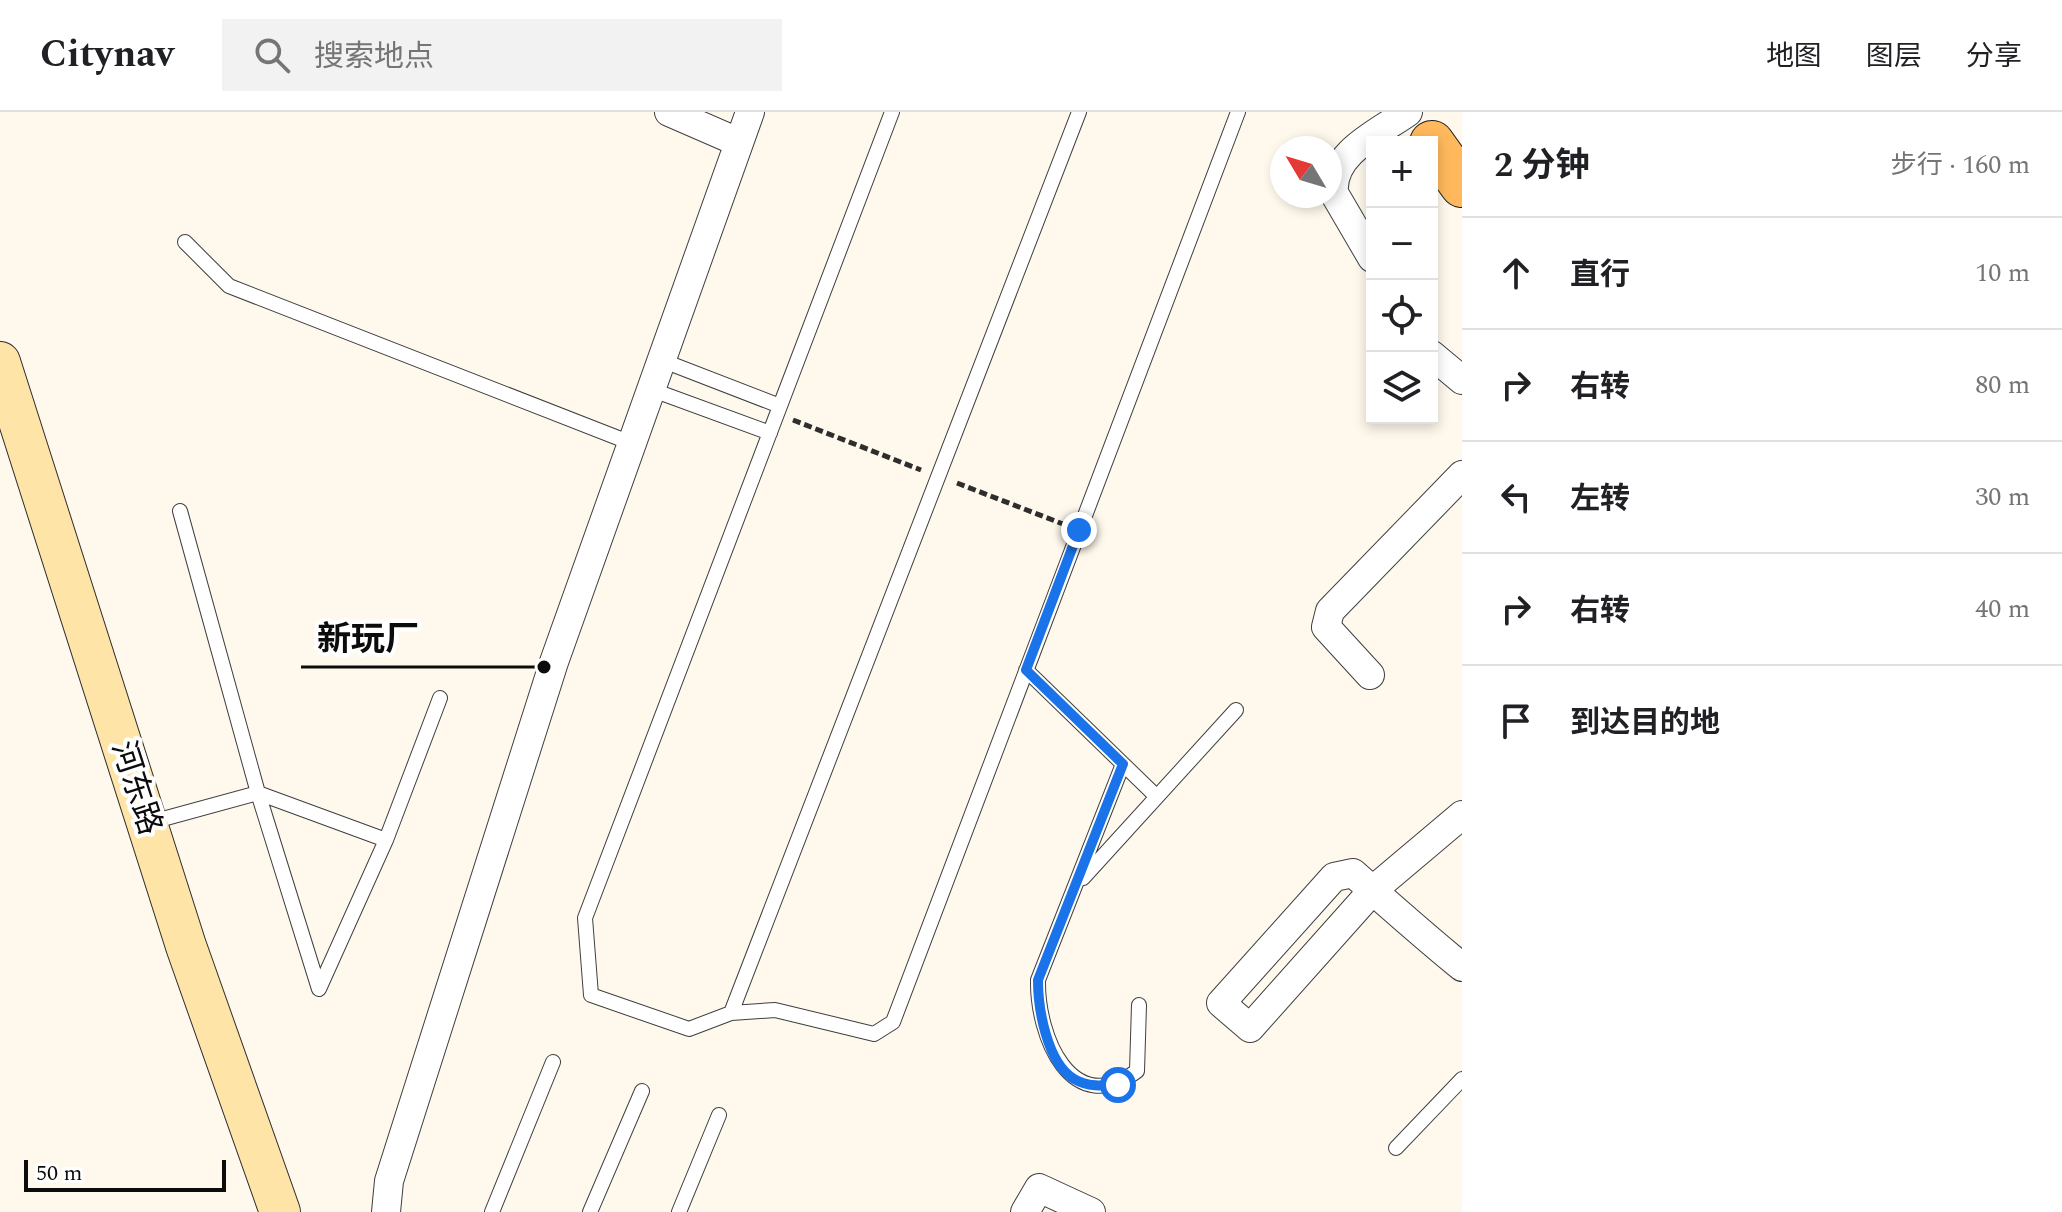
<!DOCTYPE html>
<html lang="zh">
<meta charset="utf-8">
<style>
:root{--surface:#fff;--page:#f2f2f2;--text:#202124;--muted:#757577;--line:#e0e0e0}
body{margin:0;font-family:Spectral,"Noto Sans SC",serif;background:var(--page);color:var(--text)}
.controls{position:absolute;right:24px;top:24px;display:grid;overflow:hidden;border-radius:0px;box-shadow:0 4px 12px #0003}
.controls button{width:72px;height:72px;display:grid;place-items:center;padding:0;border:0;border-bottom:2px solid var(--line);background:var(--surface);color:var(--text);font:40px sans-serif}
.compass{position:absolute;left:1270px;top:24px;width:72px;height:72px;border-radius:50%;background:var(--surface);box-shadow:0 4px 12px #0003;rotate:308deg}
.scale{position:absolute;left:24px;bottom:20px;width:202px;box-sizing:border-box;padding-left:8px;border:4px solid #0c0c0c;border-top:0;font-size:22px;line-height:28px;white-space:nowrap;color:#0c0c0c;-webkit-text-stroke:6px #fff;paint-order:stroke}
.stop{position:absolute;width:24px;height:24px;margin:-18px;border:6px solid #1a73e8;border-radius:50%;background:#fff}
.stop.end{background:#1a73e8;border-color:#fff;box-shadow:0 2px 8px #0008}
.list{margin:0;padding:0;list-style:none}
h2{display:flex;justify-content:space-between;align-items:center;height:104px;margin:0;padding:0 32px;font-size:34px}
h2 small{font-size:26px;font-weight:400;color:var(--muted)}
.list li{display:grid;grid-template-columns:52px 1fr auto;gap:24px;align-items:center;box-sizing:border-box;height:112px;padding:0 32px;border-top:2px solid var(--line)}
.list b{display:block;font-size:30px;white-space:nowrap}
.list em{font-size:26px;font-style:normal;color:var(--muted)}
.icon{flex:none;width:44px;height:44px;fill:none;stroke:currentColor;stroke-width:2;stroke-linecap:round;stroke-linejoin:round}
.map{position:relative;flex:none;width:1462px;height:1100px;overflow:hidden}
header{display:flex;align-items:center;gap:48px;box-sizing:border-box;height:112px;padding:0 40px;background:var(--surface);border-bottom:2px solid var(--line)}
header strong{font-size:38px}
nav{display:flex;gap:44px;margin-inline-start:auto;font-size:28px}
.search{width:560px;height:72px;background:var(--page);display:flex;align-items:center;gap:20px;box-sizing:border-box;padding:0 28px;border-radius:0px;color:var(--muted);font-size:30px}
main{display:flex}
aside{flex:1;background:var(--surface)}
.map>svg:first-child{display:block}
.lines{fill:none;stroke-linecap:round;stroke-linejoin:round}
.lane-casing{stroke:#3f3f3f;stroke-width:16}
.street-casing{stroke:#3f3f3f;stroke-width:30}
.secondary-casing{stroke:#2e2e2e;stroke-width:42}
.primary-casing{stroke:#1d1d1d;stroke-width:46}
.path{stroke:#2e2e2e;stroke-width:5;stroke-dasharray:8 4;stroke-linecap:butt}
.lane{stroke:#fff;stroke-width:14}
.street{stroke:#fff;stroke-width:28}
.secondary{stroke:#ffe4a7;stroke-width:40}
.primary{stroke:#ffb85c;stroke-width:44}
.route{stroke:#1a73e8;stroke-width:10}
.labels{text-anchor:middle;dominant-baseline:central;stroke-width:8;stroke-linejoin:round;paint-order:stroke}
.street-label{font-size:32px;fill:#0c0c0c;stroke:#fff}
.leader{fill:none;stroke:#0c0c0c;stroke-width:3}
.callout-dot{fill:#0c0c0c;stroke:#fff;stroke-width:3}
.callout-label{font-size:34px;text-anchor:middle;font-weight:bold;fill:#0c0c0c;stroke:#fff;stroke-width:8;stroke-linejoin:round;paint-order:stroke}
</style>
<header>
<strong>Citynav</strong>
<div class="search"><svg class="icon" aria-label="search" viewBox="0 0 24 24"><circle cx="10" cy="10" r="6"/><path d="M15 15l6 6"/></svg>搜索地点</div>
<nav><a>地图</a><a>图层</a><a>分享</a></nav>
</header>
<main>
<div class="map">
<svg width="1462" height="1100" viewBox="0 0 1462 1100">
<rect width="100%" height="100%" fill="#fff8ec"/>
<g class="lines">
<g class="lane-casing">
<path id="lane" d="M892 0 585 806 591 883 689 917 731 901 775 898 874 922 893 910 1238 0
M185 130 229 174 631 331
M661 248 780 294
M650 277 770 321
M180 399 258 681 319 877 386 728 440 586
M1026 558 1156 684
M1123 652 1038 868C1037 924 1071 1008 1137 959L1139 893
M148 711 258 681 386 728
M1083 766 1236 598
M731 901 1079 0
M1396 1036 1462 967
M492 1100 553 950
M590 1100 642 979
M679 1100 719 1003"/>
</g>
<g class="street-casing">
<path id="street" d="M669 0 738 30
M1372 146 1334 81C1330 41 1380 20 1408 0
M1432 243 1462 268
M1370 563 1326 515 1330 499 1462 363
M1462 703 1373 778 1250 916 1221 891 1334 765 1353 761C1389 793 1425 825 1462 855
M386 1100 389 1069 554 550 750 0
M1025 1100 1039 1076 1091 1100"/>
</g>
<g class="secondary-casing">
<path id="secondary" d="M0 250 186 834 280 1100"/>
</g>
<g class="primary-casing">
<path id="primary" d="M1432 31 1462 73"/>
</g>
<path class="path" d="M793 308 921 358
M957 371 1063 412"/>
<use href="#lane" class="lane"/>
<use href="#street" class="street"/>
<use href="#secondary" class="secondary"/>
<use href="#primary" class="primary"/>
</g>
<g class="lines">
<path class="route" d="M1079 418 1026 558 1123 652 1038 868C1038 897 1047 951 1074 967 1088 975 1102 974 1118 973"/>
</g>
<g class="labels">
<g class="street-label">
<text transform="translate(136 676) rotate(72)">河东路</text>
</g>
</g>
<path class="leader" d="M544 555L435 555H301"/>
<circle class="callout-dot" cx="544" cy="555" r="8"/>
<g class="callout-label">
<text x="368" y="538">新玩厂</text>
</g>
</svg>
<div class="controls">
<button>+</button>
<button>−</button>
<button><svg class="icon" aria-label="locate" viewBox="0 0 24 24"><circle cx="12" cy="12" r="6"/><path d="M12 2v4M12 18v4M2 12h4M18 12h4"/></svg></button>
<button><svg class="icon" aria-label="layers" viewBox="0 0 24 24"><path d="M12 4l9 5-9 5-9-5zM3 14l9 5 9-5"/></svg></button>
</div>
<svg class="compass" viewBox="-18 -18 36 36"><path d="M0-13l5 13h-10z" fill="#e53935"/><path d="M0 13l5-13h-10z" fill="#757577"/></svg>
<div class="scale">50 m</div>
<div class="stop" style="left:1118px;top:973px"></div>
<div class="stop end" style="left:1079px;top:418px"></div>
</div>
<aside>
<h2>2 分钟<small>步行 · 160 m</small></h2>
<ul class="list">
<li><svg class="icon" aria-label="ahead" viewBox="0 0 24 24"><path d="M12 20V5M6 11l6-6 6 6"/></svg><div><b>直行</b></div><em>10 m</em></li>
<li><svg class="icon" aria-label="right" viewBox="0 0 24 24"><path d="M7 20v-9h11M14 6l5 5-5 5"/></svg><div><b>右转</b></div><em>80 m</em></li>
<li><svg class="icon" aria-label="left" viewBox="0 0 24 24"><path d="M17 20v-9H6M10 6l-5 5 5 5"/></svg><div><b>左转</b></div><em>30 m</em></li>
<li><svg class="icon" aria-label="right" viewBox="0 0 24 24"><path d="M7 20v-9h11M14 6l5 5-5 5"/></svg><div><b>右转</b></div><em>40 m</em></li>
<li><svg class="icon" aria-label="arrive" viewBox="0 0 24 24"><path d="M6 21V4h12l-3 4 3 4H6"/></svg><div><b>到达目的地</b></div></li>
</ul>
</aside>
</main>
